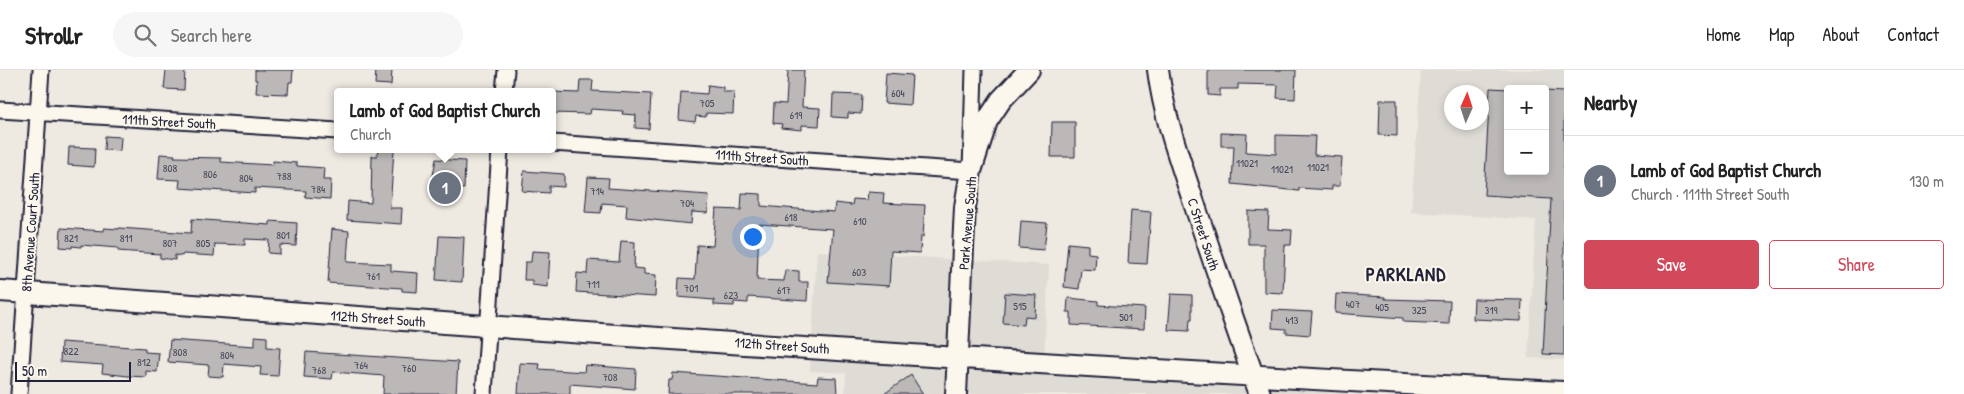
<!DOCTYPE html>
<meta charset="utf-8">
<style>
:root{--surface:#fff;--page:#f6f6f6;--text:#222;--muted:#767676;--line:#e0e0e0;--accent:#d1495b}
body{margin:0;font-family:"Patrick Hand",sans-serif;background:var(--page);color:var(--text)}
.controls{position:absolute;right:15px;top:15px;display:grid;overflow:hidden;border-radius:5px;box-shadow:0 2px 8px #0003}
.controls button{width:45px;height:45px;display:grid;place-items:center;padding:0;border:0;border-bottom:1px solid var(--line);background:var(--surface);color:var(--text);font:25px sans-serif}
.compass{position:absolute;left:1444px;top:15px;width:45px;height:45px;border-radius:50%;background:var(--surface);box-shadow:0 2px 8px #0003;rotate:3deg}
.scale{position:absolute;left:15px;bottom:12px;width:116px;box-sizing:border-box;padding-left:5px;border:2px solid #22223b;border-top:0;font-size:14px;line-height:18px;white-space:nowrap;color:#22223b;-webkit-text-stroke:4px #fbf7ec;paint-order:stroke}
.you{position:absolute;left:752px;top:166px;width:18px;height:18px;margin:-12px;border:4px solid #fff;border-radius:50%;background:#1a73e8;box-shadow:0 0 0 8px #1a73e833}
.badge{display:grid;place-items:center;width:32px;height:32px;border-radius:50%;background:var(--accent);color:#fff;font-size:16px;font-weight:700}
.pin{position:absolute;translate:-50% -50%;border:2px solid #fff;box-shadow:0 1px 5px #0006}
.popup{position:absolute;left:334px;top:18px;width:222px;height:65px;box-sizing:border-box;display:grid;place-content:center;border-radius:5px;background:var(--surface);filter:drop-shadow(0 1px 4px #0005);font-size:16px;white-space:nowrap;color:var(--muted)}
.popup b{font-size:19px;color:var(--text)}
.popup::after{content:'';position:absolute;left:50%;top:100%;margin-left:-10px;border:10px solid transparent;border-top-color:var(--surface)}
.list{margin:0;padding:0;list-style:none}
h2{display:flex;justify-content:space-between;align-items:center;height:65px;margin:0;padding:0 20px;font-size:21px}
h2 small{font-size:16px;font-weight:400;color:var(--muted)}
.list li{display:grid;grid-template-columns:32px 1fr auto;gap:15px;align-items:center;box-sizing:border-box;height:90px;padding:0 20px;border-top:1px solid var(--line)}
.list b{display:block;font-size:19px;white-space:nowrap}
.list p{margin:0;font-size:16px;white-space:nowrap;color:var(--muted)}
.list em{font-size:16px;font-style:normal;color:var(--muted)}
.actions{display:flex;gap:10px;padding:15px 20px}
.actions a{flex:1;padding:11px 0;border:1px solid var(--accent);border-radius:5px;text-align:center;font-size:18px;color:var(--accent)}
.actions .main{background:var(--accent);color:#fff}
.icon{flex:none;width:28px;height:28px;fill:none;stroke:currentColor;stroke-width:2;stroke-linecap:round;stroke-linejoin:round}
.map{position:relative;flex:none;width:1564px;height:324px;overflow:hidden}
header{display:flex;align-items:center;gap:30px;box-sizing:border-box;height:70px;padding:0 25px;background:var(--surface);border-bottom:1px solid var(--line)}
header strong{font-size:24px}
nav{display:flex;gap:28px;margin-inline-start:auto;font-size:18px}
.search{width:350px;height:45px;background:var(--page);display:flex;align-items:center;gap:12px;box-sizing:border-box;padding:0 18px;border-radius:28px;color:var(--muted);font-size:19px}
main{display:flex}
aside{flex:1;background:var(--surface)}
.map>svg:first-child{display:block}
.built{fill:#dfdbd5;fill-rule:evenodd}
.building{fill:#bcb8b8;stroke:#22223b}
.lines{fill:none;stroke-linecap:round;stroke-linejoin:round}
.street-casing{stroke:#22223b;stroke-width:19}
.secondary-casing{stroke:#22223b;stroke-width:24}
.street{stroke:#fbf7ec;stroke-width:15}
.secondary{stroke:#fbf7ec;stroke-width:20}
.labels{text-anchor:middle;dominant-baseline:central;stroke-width:4;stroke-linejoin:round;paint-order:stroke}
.number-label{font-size:11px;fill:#48485a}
.street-label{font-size:14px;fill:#22223b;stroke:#fbf7ec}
.district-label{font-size:19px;font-weight:bold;letter-spacing:1px;fill:#22223b;stroke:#fbf7ec}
</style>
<header>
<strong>Strollr</strong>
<div class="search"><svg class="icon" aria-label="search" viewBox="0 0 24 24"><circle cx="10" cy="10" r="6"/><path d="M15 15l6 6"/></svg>Search here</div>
<nav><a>Home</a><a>Map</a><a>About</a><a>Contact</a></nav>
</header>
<main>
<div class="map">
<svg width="1564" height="324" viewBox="0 0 1564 324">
<rect width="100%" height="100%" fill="#eeeae2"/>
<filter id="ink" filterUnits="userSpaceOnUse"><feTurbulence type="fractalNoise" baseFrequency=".02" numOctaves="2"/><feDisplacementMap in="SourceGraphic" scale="10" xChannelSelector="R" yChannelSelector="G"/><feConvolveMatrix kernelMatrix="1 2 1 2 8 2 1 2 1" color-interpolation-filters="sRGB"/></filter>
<g filter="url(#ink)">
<path class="built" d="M1421 0H1564V290L1528 288 1536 150 1411 142ZM1508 19H1545V101H1508ZM1452 22H1482V52H1452Z
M817 181 1049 195 1043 306 1350 324H845L846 303 810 301Z"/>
<path class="building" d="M166 0H185L184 20 164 19Z
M255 0H293L292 12H289L288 24 256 23 257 10H255Z
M376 0H392L391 15 375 14Z
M788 0H804L802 37 820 38 819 56 802 55V60L781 58 782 54 773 53 774 33 786 34Z
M1208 0H1296L1295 29 1277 28 1278 15 1238 14V19H1220V26L1208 25Z
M886 3 912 5 910 35 884 33Z
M580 10H593L592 21 651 24 649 59 635 58 636 45 622 44 623 41 591 39 590 44 552 43V22L579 23Z
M708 15 723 17V22H734L733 44 706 43V47L696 46 695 52 679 50 681 22 707 24Z
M1490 18 1508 19V101H1545V21L1564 22V285L1543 284 1551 129 1484 125Z
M833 24 862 25 861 44 848 43V48L832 47Z
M1380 30H1397V66L1379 65Z
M1052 52H1075V87H1051Z
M1221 63 1247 64 1246 82 1276 84V65L1315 66 1314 85 1342 87 1340 116H1332V120L1299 118V121L1232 114 1234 76H1221Z
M105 66 121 67 120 81 104 80Z
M69 77 95 78 94 97 68 95Z
M378 79 394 80 390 138H402L401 154 347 150 348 131 371 133 372 86H377Z
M160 84 175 85 174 87 221 88V92L273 95V91L297 93V96L324 98 323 110H331L330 129 305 127 306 121 255 118V123L179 118 180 110 158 109Z
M436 89 465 91 464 119 434 117 435 111H432Z
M524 101 564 104V117L549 116V123L522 121Z
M588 107 609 108 608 118 709 125 708 143 692 142 691 154 626 147 627 135 602 133 601 143 585 142Z
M868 122 884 123 883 133 925 135 923 167 921 166 920 183 891 181 889 216 828 212 833 159 759 154 757 210 784 211 785 200 799 201V212H808L807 231 748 227V233L734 232V236L714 235V230L678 227 679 208 695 209 697 175 713 176 716 139 741 140 742 123 761 124V136L834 142 835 133 852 135 853 129 867 130Z
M1131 140 1151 142 1147 194 1128 193Z
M1248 141 1269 142 1268 159 1292 160 1291 175H1285L1283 223 1264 222V174H1248Z
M192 149 270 155V151L297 153 296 176 280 175V184L268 183 269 170 245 169V175L215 174 214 186 183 184 182 186 175 185V190L160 188V184L118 181V178L81 175V177L72 176V178L60 177 61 158 104 161V158L119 159V158L191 163Z
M1021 151 1047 153 1044 180 1019 178Z
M332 159 349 161 347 192 391 194V201L418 203 417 222 402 221V218L328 213Z
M439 166 464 167 462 212 436 210Z
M621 171 635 172 634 198 644 199V204L656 205 655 227 576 222 577 203 587 204 588 190 619 192Z
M1068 173 1088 175V183L1096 184 1095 200 1081 199 1079 219 1064 217Z
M532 181 550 182 548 217 532 215V210H524L525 192H531Z
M1005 223 1036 225 1035 247 1025 246 1024 255 1003 253Z
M1171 224 1192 225V249H1190L1189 261 1168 260Z
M1336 224 1385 227V229L1450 231 1449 254 1403 252V248L1335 243Z
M1068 228 1098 231V235L1145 238 1144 259 1071 255V242H1067Z
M1474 229 1522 230 1521 251 1473 249Z
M1273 240 1312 242 1310 265 1286 263V259L1272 258Z
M255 266 267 267V277L280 278 278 306 260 305 261 297 224 294 223 307 208 306 209 295 168 292 170 270 255 276Z
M61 272 145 278V282L159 283 157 302 146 301V307L128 306 102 303 103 295 60 292Z
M306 282 458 292 456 324H383L384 306 333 302 332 309 304 307Z
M520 293 540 294 539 299 584 302 585 295 636 299 635 319 570 314V324H518Z
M673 303 817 313 818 307 836 308 837 324H668L669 310H672Z
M911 305 923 324H884Z"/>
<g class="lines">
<g class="street-casing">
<path id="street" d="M504 22 506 0
M0 40 338 61
M552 73 971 101 974 0
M19 324 41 0
M484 324 500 79"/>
</g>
<g class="secondary-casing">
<path id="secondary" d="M1158 0C1164 47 1180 91 1195 136 1216 199 1237 262 1260 324
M0 221C521 259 1042 297 1564 322
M956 324 965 137 971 101 987 51 1001 30 1029 0"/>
</g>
<use href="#street" class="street"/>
<use href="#secondary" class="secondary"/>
</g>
</g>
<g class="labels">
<g class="number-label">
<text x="898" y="23">604</text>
<text x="707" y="33">705</text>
<text x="796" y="45">619</text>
<text x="1247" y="93">11021</text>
<text x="1318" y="97">11021</text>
<text x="170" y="98">808</text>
<text x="1282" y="99">11021</text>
<text x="210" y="104">806</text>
<text x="284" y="106">788</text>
<text x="246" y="108">804</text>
<text x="318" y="119">784</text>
<text x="597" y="121">714</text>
<text x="687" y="133">704</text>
<text x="791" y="147">618</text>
<text x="860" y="151">610</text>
<text x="283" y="165">801</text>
<text x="71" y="168">821</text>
<text x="126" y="168">811</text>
<text x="170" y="173">807</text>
<text x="203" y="173">805</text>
<text x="859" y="202">603</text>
<text x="373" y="206">761</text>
<text x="593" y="214">711</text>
<text x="691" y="218">701</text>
<text x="784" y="220">617</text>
<text x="731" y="225">623</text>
<text x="1353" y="234">407</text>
<text x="1020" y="236">515</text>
<text x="1382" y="237">405</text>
<text x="1419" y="240">325</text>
<text x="1491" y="240">319</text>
<text x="1126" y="247">501</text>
<text x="1292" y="250">413</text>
<text x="71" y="281">822</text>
<text x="180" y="282">808</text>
<text x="227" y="285">804</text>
<text x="144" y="292">812</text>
<text x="361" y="295">764</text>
<text x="409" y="298">760</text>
<text x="319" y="300">768</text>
<text x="610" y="307">708</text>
</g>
<g class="street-label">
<text transform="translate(169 51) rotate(3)">111th Street South</text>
<text transform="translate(762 87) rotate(4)">111th Street South</text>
<text transform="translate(967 153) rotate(-85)">Park Avenue South</text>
<text transform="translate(30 162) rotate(-86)">8th Avenue Court South</text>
<text transform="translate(1204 164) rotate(72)">C Street South</text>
<text transform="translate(378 248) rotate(4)">112th Street South</text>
<text transform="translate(782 275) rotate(4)">112th Street South</text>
</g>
<g class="district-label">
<text x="1406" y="204">PARKLAND</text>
</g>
</g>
</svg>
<div class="controls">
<button>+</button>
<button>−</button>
</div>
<svg class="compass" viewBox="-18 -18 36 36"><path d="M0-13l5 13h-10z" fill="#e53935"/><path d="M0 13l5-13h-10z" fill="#767676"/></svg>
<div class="scale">50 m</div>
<div class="you"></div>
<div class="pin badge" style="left:445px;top:118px;background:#6b7280">1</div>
<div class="popup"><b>Lamb of God Baptist Church</b>Church</div>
</div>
<aside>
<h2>Nearby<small></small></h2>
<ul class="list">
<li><span class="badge" style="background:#6b7280">1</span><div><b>Lamb of God Baptist Church</b><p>Church · 111th Street South</p></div><em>130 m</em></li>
</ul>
<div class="actions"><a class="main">Save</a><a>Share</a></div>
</aside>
</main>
